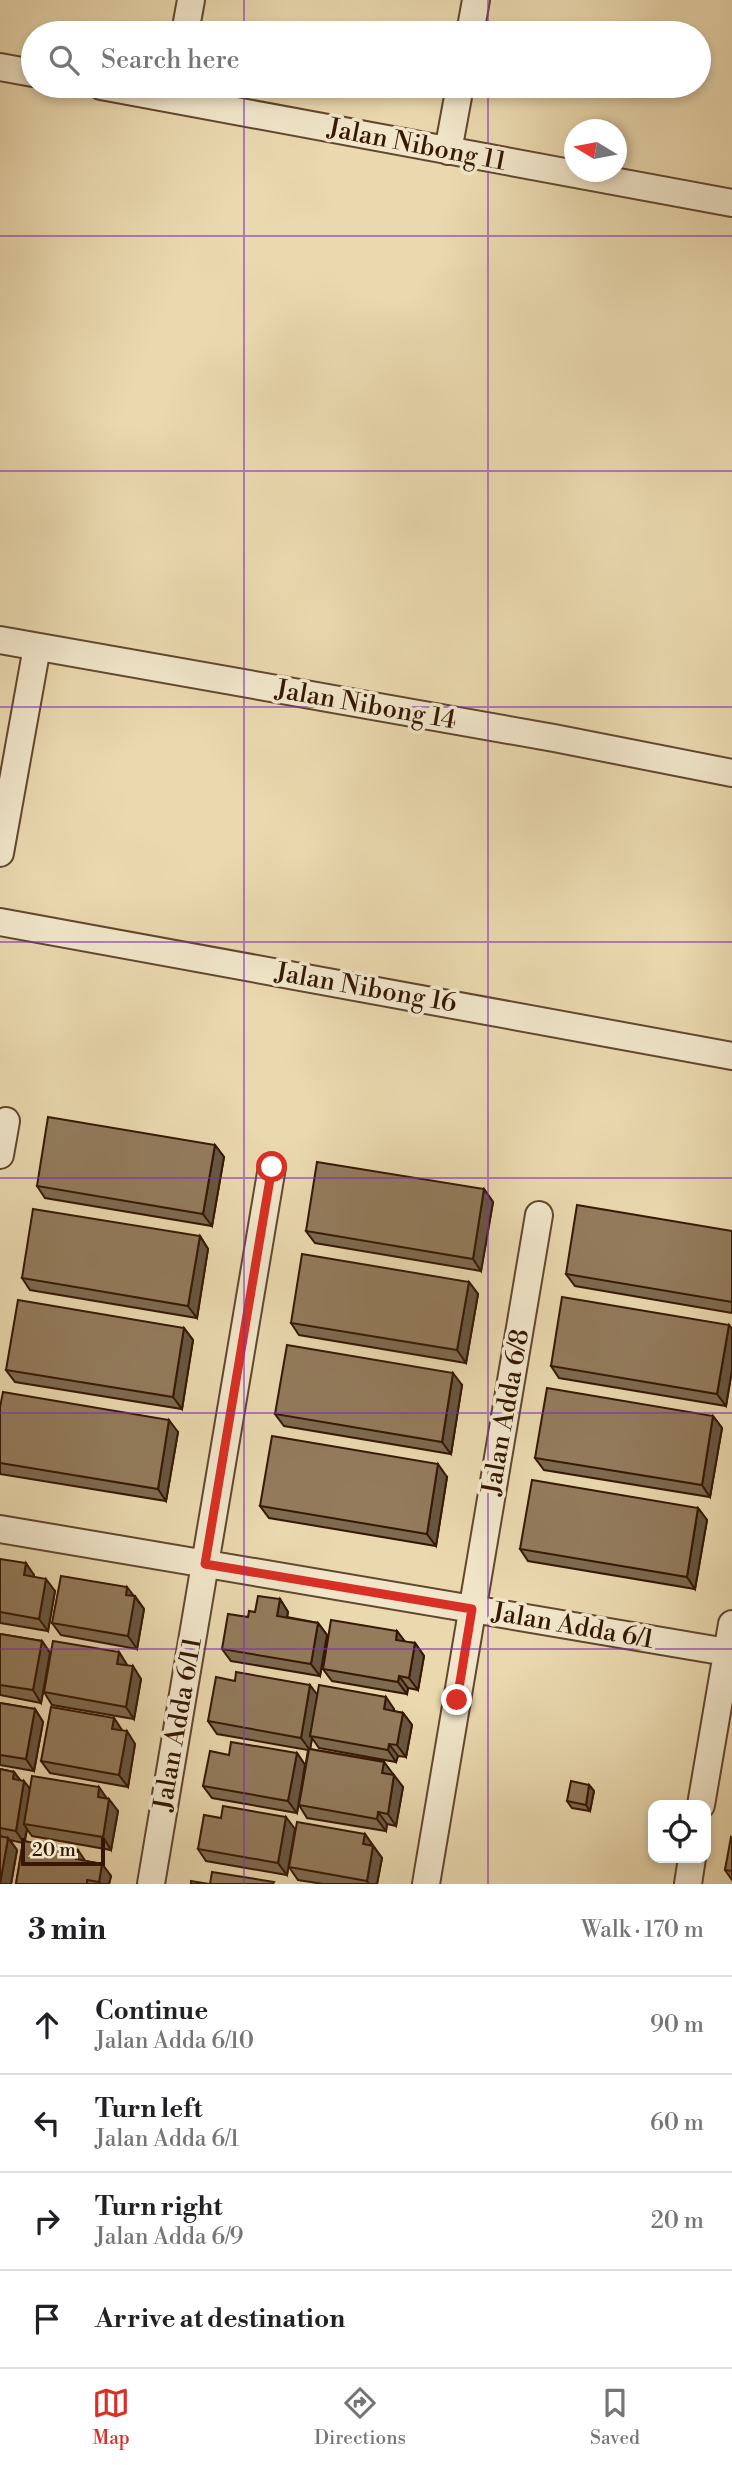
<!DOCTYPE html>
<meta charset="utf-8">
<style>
:root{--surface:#fff;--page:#f6f6f6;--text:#202124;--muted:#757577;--line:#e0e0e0;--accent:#d93025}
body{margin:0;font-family:"Libre Bodoni",serif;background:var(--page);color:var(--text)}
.controls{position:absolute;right:21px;bottom:21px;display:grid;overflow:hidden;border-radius:14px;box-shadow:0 4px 10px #0003}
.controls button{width:63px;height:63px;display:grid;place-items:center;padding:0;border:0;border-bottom:2px solid var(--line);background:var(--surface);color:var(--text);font:35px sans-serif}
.compass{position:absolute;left:564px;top:119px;width:63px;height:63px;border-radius:50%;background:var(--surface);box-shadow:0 4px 10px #0003;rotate:280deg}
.scale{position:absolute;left:21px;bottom:18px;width:84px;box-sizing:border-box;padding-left:7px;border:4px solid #351704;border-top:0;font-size:19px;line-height:24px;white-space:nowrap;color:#351704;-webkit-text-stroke:5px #f1e6ca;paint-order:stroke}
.stop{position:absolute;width:21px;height:21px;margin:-16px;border:5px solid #d93025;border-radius:50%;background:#fff}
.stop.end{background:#d93025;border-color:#fff;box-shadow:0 2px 7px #0008}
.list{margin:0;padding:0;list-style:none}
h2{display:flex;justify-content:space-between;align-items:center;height:91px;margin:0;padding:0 28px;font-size:30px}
h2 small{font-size:23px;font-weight:400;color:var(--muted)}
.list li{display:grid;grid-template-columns:46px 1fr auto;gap:21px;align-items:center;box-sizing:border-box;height:98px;padding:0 28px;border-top:2px solid var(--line)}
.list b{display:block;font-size:26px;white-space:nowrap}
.list p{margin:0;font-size:23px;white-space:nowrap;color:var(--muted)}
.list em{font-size:23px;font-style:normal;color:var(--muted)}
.icon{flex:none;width:38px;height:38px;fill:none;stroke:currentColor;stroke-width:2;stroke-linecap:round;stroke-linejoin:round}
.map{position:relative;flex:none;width:732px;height:1884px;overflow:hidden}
.search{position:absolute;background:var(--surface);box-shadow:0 4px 10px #0003;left:21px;right:21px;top:21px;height:77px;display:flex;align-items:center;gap:18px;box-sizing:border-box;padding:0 24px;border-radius:38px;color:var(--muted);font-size:26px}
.sheet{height:483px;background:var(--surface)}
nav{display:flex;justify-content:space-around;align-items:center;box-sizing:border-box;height:98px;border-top:2px solid var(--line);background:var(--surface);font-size:19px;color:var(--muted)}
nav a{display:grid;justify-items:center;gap:4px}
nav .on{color:var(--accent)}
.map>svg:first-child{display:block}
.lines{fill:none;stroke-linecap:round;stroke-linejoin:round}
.minor-casing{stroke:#62472e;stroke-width:30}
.minor{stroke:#f1e6ca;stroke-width:26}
.wall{fill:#7e6a4f;stroke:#351704;stroke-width:2}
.shaded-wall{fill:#675640;stroke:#351704;stroke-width:2}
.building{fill:#937b5c;stroke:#351704;stroke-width:2}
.route{stroke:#d93025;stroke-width:9}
.grid{fill:none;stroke:#7b2cbf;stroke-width:2;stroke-opacity:0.55}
.labels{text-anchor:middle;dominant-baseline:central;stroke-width:7;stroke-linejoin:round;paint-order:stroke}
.street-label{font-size:26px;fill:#351704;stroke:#f1e6ca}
</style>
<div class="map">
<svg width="732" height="1884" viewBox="0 0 732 1884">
<rect width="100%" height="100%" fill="#ead8ae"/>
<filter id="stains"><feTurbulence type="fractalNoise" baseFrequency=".00286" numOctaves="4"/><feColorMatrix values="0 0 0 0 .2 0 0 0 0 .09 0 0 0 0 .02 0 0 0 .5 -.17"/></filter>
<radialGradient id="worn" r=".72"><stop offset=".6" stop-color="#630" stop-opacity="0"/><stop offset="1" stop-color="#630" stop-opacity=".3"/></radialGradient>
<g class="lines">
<g class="minor-casing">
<path id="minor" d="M185 33 191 0
M470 33 476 0
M0 67 33 73
M101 86 732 203
M448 151 460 86
M0 640 554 738 732 773
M0 853 37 647
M0 922 732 1056
M0 1155 6 1121
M0 1529 732 1653
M701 1805 732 1624
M151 1884 272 1167
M426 1884 539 1215
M688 1884 692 1858"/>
</g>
<use href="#minor" class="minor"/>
</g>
<path class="wall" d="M215 1145 224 1157 212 1226 45 1198 37 1186Z
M484 1189 493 1202 481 1271 315 1243 306 1231Z
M732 1231V1313L575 1286 566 1274Z
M200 1236 208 1249 197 1318 30 1290 22 1278Z
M469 1282 478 1294 466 1363 299 1335 291 1323Z
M729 1325 732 1329V1370L726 1406 559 1378 551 1366Z
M184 1328 193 1340 182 1409 15 1382 6 1370Z
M462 1385 451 1454 284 1426 275 1414Z
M0 1407 178 1432 166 1501 0 1474Z
M713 1416 722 1428 710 1497 544 1470 535 1458Z
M447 1477 436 1546 269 1518 260 1506Z
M698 1508 707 1520 695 1589 528 1561 520 1549Z
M0 1559 34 1575V1577L55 1591 48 1631 0 1623Z
M133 1596H135L144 1609 137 1649 61 1635 52 1623Z
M280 1599 288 1612 287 1617 318 1623 327 1635 320 1676 231 1661 222 1649 248 1617Z
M397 1631 405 1642 415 1643 424 1656 418 1690 408 1688 407 1694 332 1681 323 1669Z
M0 1634 42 1641 50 1653 41 1703 0 1695Z
M119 1652 127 1665 141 1679 134 1719 52 1705 44 1692Z
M235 1681 394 1709V1711L403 1713 412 1725 406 1757 398 1756 396 1762 319 1748 312 1738 310 1749 384 1762 393 1775 403 1787 396 1826 387 1824 386 1831 307 1818 299 1805 308 1750 217 1734 208 1721Z
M0 1703 35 1709 43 1722 34 1771 0 1765Z
M114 1718 122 1731 135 1744 128 1787 50 1773 41 1761Z
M297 1753 305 1765 297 1813 212 1798 203 1786 229 1755Z
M0 1769 14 1772 20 1780 30 1789 107 1799 118 1811 111 1850 32 1836 27 1829 25 1841 85 1861 102 1864 111 1876 109 1884H16L23 1843 10 1840 17 1850 11 1884H0Z
M589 1785 594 1791 590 1811 572 1808 567 1801Z
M295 1829 287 1875 206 1861 198 1849Z
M365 1834 382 1858 377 1884H323L298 1880 289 1867Z
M732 1838V1880L725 1870Z"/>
<path class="shaded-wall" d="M215 1145 224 1157 212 1226 203 1214Z
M484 1189 493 1202 481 1271 473 1259Z
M200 1236 208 1249 197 1318 188 1306Z
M469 1282 478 1294 466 1363 457 1350Z
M729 1325 732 1329V1370L726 1406 717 1394Z
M184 1328 193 1340 182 1409 173 1397Z
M453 1373 462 1385 451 1454 442 1442Z
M713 1416 722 1428 710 1497 702 1485Z
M169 1420 178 1432 166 1501 158 1489Z
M438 1464 447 1477 436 1546 427 1534Z
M698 1508 707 1520 695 1589 687 1577Z
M26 1563 34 1575 32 1587 24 1575Z
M46 1579 55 1591 48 1631 39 1619Z
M127 1587 144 1609 137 1649 128 1636 126 1595Z
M280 1599 288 1612 285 1628 277 1616Z
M318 1623 327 1635 320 1676 311 1664Z
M397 1631 406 1643 396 1640Z
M42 1641 50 1653 41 1703 33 1690Z
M415 1643 424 1656 418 1690 409 1678Z
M119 1652 127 1665 125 1676 117 1664Z
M133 1666 141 1679 134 1719 126 1707Z
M399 1676 408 1688 407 1694 398 1682Z
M310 1685 319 1697 310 1736 312 1738 310 1750 301 1738Z
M386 1697 394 1709 392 1721 384 1709Z
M35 1709 43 1722 34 1771 26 1759Z
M403 1713 412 1725 406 1757 397 1745Z
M114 1718 122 1730 120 1741 112 1729Z
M127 1731 135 1744 128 1787 119 1775Z
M389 1744 398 1756 396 1762 388 1750Z
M297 1753 305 1765 297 1813 288 1801Z
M384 1762 393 1774 391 1785 382 1773Z
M14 1772 23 1784 13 1779Z
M394 1775 403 1787 396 1826 388 1814Z
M24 1781 33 1793 24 1824 27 1829 24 1843 16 1831Z
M589 1785 594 1791 590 1811 586 1805Z
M99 1787 108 1800 98 1797Z
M109 1799 118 1811 111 1850 103 1837Z
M378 1812 387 1824 386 1831 377 1819Z
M286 1817 295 1829 287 1875 278 1863Z
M365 1834 373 1846 363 1844Z
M8 1838 17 1850 11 1884H0Z
M373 1846 382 1858 377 1884H369L367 1881Z
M78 1850 86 1862 76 1859Z
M102 1864 111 1876 109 1884H101L99 1882Z"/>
<path class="building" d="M48 1117 215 1145 203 1214 37 1186Z
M317 1162 484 1189 473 1259 306 1231Z
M577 1205 732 1231V1302L566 1274Z
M33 1209 200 1236 188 1306 22 1278Z
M302 1254 469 1282 457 1350 291 1323Z
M562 1297 729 1325 717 1394 551 1366Z
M18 1300 184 1328 173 1397 6 1370Z
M287 1345 453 1373 442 1442 275 1414Z
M547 1388 713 1416 702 1485 535 1458Z
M3 1392 169 1420 158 1489 0 1463V1407Z
M272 1436 438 1464 427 1534 260 1506Z
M532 1480 698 1508 687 1577 520 1549Z
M0 1559 26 1563 24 1575 46 1579 39 1619 0 1612Z
M61 1576 127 1587 126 1595 135 1596 128 1636 52 1623Z
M258 1596 280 1599 277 1616 318 1623 311 1664 222 1649 228 1614 248 1617 249 1611 255 1612Z
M331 1620 397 1631 396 1640 415 1643 409 1678 399 1676 398 1682 323 1669Z
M0 1634 42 1641 33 1690 0 1685Z
M53 1641 119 1652 117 1664 133 1666 126 1707 44 1692Z
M236 1672 310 1685 301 1738 208 1721 216 1677 235 1681Z
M319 1685 386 1697 384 1709 403 1713 397 1745 389 1744 388 1750 310 1736Z
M0 1703 35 1709 26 1759 0 1755Z
M51 1707 114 1718 112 1729 127 1731 119 1775 41 1761Z
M231 1742 297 1753 288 1801 203 1786 210 1751 229 1755Z
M309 1749 384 1762 382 1773 394 1775 388 1814 378 1812 377 1819 299 1805Z
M0 1769 14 1772 13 1779 24 1781 16 1831 0 1828Z
M32 1776 99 1787 98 1797 109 1799 103 1837 24 1824Z
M571 1781 589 1785 586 1805 567 1801Z
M223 1806 286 1817 278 1863 198 1849 204 1815 221 1818Z
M297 1822 365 1834 363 1844 373 1846 367 1881 289 1867Z
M0 1836 8 1838 0 1884Z
M731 1837 732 1838V1871L725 1870Z
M23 1841 78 1850 76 1859 102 1864 99 1882 87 1880V1884H16Z
M212 1872 274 1882 273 1884H210Z
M191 1881 209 1884H191Z"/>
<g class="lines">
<path class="route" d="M272 1167 205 1564 472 1609 457 1700"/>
</g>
<path class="grid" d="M244 0V33M488 0V33M244 86V1884M488 86V1884M0 236H732M0 471H732M0 707H732M0 942H732M0 1178H732M0 1413H732M0 1649H732"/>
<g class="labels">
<g class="street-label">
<text transform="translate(417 145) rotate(11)">Jalan Nibong 11</text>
<text transform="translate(366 705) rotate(10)">Jalan Nibong 14</text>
<text transform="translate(366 988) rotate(10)">Jalan Nibong 16</text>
<text transform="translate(506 1412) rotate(-80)">Jalan Adda 6/8</text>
<text transform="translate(573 1626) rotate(10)">Jalan Adda 6/1</text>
<text transform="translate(178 1724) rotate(-80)">Jalan Adda 6/11</text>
</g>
</g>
<rect width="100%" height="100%" filter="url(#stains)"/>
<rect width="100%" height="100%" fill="url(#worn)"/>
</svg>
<div class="controls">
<button><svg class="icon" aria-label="locate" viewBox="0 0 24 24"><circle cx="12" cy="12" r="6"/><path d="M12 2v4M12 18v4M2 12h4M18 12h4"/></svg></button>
</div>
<svg class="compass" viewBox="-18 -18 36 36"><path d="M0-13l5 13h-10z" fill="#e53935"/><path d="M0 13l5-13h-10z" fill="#757577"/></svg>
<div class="scale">20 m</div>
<div class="stop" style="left:272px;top:1167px"></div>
<div class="stop end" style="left:457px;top:1700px"></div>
<div class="search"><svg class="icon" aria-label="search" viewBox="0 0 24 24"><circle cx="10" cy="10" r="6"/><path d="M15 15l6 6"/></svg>Search here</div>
</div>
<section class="sheet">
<h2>3 min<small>Walk · 170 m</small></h2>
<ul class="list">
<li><svg class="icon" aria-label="ahead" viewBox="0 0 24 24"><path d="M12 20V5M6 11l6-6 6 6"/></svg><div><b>Continue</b><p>Jalan Adda 6/10</p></div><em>90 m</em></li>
<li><svg class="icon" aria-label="left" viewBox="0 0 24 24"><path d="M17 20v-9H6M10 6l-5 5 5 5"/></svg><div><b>Turn left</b><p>Jalan Adda 6/1</p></div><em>60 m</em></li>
<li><svg class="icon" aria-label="right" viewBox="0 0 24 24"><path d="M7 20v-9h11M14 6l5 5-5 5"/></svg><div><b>Turn right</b><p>Jalan Adda 6/9</p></div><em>20 m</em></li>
<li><svg class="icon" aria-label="arrive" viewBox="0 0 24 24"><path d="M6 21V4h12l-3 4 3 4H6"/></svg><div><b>Arrive at destination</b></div></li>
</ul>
</section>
<nav>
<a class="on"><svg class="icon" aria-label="map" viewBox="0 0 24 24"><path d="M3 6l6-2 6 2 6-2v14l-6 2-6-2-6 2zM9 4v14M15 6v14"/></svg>Map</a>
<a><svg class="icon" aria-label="directions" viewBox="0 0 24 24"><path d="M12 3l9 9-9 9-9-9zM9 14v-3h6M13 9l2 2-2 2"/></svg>Directions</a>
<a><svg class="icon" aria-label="saved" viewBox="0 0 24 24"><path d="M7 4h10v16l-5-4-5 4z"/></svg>Saved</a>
</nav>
